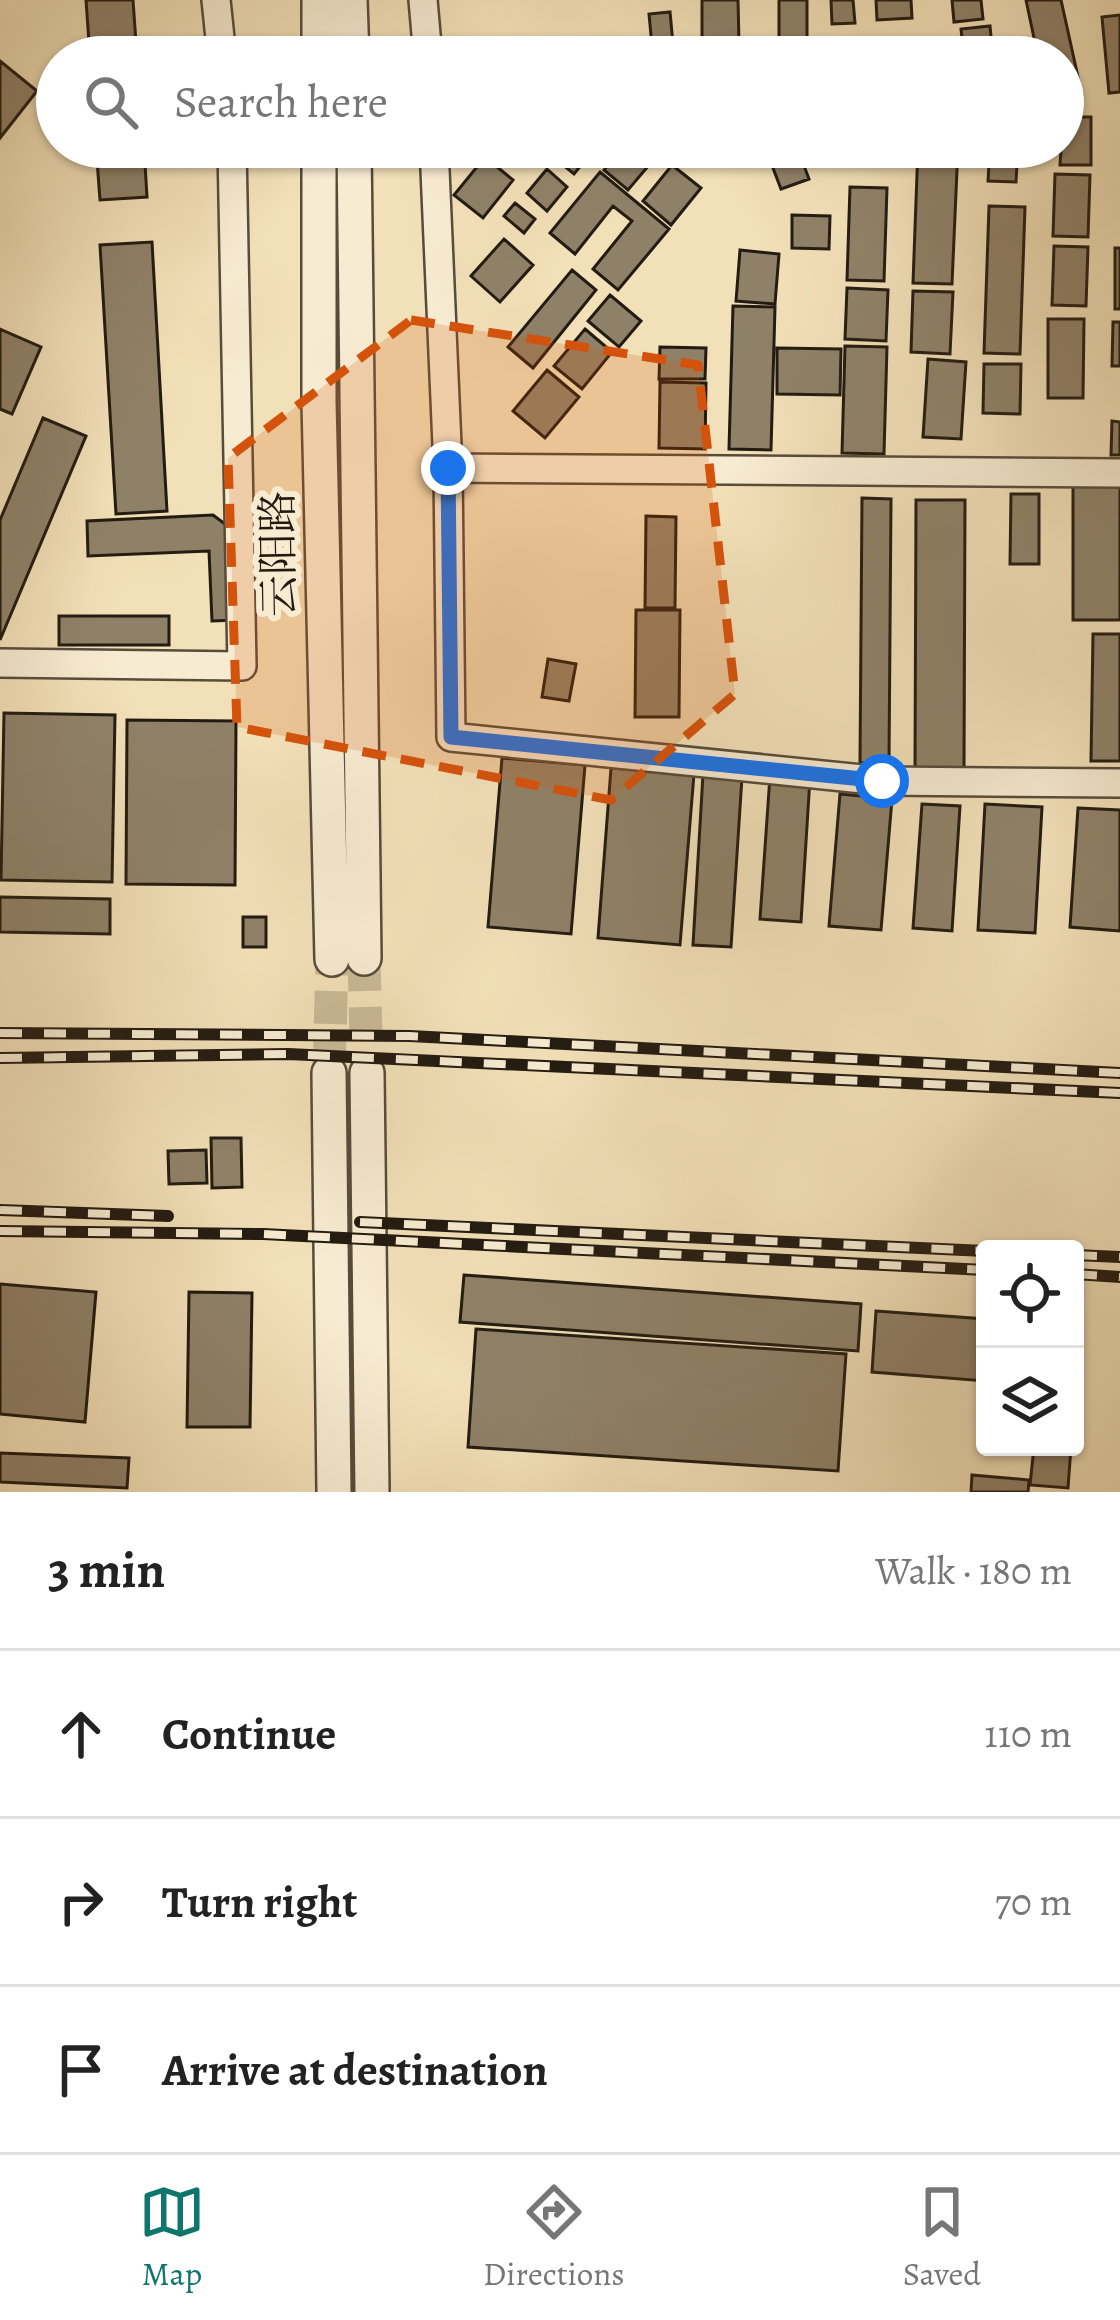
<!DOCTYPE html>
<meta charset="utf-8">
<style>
:root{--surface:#fff;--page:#f2f2f2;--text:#222;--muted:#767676;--line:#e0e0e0;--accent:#0f766e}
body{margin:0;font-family:Alegreya,"Noto Serif SC",serif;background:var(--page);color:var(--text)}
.controls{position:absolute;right:36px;bottom:36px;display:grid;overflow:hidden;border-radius:12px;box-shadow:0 3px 9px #0004}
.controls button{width:108px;height:108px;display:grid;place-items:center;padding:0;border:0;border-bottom:3px solid var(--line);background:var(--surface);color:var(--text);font:60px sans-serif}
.stop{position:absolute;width:36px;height:36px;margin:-27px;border:9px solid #1a73e8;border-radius:50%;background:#fff}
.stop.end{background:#1a73e8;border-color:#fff;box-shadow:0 3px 12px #0008}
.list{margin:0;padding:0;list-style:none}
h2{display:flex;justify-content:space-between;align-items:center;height:156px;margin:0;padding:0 48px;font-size:51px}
h2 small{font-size:39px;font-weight:400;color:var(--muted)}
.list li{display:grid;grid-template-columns:78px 1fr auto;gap:36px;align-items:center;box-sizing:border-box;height:168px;padding:0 48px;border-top:3px solid var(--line)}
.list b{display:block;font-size:45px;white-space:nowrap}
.list em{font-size:39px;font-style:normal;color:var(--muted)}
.icon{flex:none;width:66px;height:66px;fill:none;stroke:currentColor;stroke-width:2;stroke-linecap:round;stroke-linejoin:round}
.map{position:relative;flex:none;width:1120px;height:1492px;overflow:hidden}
.search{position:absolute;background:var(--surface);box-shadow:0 3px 9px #0004;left:36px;right:36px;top:36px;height:132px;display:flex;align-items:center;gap:30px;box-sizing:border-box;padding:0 42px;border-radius:66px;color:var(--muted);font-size:45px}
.sheet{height:660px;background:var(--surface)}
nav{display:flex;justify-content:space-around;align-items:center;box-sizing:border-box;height:168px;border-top:3px solid var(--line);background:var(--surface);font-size:33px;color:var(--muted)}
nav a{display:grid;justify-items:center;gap:6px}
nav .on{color:var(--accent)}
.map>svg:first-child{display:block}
.building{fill:#8f8168;stroke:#231b11;stroke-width:3}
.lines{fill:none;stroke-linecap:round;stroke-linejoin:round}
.tertiary-tunnel{stroke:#c9b997;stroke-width:33;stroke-dasharray:33 16;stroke-linecap:butt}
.minor-casing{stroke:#574c3b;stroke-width:32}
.tertiary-casing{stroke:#574c3b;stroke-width:38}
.minor{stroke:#f7ebd1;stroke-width:27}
.tertiary{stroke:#f7ebd1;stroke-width:33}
.rail-casing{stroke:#231b11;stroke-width:12}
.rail{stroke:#f7ebd1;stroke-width:8;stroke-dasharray:22;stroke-linecap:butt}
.route{stroke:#1a73e8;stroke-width:15}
.marked{fill:#d4530c;fill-opacity:0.2;stroke:#d4530c;stroke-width:9;stroke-dasharray:24 15;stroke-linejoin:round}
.labels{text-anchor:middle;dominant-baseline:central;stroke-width:12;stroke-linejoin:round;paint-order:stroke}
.street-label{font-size:42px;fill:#231b11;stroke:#f7ebd1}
</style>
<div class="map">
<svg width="1120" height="1492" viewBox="0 0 1120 1492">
<rect width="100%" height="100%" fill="#f2e0b8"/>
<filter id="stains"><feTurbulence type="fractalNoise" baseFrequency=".00167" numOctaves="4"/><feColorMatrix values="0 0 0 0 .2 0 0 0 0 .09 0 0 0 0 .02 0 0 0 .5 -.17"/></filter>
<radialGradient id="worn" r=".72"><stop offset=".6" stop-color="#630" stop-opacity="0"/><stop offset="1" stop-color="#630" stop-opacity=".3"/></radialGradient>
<path class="building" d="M86 0H133L137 57H90Z
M702 0H738L739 43H702Z
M779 0H807V57H779Z
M831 0H853L855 23 832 24Z
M876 0H911L912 18 877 20Z
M952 0H981L983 19 954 22Z
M1026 0H1061L1082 95 1063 99V57H1038Z
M670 12 673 44 652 46 649 14Z
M1120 15V92L1109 93 1102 17Z
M990 26 993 57H964L961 29Z
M0 61 37 91 0 138Z
M1063 117H1091V165H1060Z
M96 147H144L147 197 100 200Z
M548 147H586L592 152 574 174 546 151Z
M623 147 660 152 628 190 604 170Z
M765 147H797L809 179 781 189Z
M824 147H855L857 160 827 165Z
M918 147H958L952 284 913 283Z
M990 147H1018L1016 182 988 181Z
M485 157 513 180 483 218 454 195Z
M672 165 701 188 671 225 643 201Z
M547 169 567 187 547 211 527 193Z
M600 172 669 229 618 290 593 269 632 221 613 206 575 254 550 233Z
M1055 174 1090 175 1088 237 1053 236Z
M850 187 887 188 884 281 847 280Z
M515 203 535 219 524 233 504 216Z
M989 206 1025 207 1020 354 984 353Z
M792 215 830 216 829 249 792 248Z
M504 239 533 265 500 302 471 276Z
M152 242 167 511 116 514 100 245Z
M1054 246 1088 247 1086 306 1052 305Z
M1115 248H1120V309H1115Z
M740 250 779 254 775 304 736 301Z
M572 270 596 290 533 368 508 347Z
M847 288 888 290 886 341 845 339Z
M913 291 953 292 950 354 911 352Z
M610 295 641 321 619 347 588 321Z
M733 306 775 307 771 450 729 449Z
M1048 319H1084L1083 398H1048Z
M1113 322H1120V366H1112Z
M0 329 41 347 12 414 0 409Z
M585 329 612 352 582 389 554 366Z
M845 346 887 347 884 454 842 453Z
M660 347 706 348 705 379H659Z
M777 348 841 349 840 395 777 394Z
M928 359 966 362 961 439 923 437Z
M984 364H1021L1020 414 983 413Z
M547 370 579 397 545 438 513 411Z
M660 382 706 383 705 449 659 448Z
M43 418 86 436 0 640V520Z
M1112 421 1120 422V455H1111Z
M1073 484H1120V620H1073Z
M1011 494H1039V564H1010Z
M862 498 891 499 889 763H860Z
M916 500H965L964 771H915Z
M213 515 233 530 237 620 212 621 209 551 88 556 87 521Z
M646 516 676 517 675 608H645Z
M636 610H680L679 717H635Z
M59 616H169V645H59Z
M1093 634H1120V761H1091Z
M548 659 576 664 569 701 542 697Z
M4 713 115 715 112 882 1 880Z
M127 720 236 721 235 885 126 884Z
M502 758 585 765 571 934 488 927Z
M611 768 694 774 680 945 598 938Z
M703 774 742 777 731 947 693 945Z
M770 776 810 778 801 922 760 919Z
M840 794 892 799 881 930 829 926Z
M922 804 960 806 952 931 913 928Z
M985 804 1042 807 1035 933 978 930Z
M1078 808 1120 810V931L1070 927Z
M0 897 110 899V934L0 932Z
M243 917H266V947H243Z
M211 1138H241L242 1187 212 1188Z
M206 1150 207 1183 169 1184 168 1151Z
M464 1275 861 1304 858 1351 460 1322Z
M0 1284 96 1292 85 1422 0 1414Z
M189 1292 252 1293 250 1427H187Z
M876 1311 985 1319V1381L872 1372Z
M476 1329 846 1354 838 1471 468 1447Z
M1034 1447H1071L1068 1488 1030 1485Z
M0 1453 129 1458 127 1488 0 1482Z
M972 1475 1029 1480 1028 1492H971Z"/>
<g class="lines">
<path class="tertiary-tunnel" d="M364 958 367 1073
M329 1073 332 959"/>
<g class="minor-casing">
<path id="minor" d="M216 0 222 57
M423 0 428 57
M434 147 448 468 451 737 882 781 1120 783
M448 468 1120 473
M0 663 242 666 232 147"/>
</g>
<g class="tertiary-casing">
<path id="tertiary" d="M319 0V57
M350 0 352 57
M319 147V402L332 959
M354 147 364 958
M329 1073 334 1492
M367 1073 372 1492"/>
</g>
<use href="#minor" class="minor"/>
<use href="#tertiary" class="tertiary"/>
<g class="rail-casing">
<path id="rail" d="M0 1033 410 1036 1120 1073
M0 1058 288 1054 1120 1093
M0 1210 168 1216
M360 1222 985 1251
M0 1231 263 1234 985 1270
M1075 1255 1120 1257
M1075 1274 1120 1277"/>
</g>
<use href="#rail" class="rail"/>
</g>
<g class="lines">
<path class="route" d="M448 468 451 737 882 781"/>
</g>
<path class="marked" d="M411 320 698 365 735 694 611 800 237 727 228 458Z"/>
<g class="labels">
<g class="street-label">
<text transform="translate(278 554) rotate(-91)">云阳路</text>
</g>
</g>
<rect width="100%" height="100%" filter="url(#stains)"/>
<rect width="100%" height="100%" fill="url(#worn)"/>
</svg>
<div class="controls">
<button><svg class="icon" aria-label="locate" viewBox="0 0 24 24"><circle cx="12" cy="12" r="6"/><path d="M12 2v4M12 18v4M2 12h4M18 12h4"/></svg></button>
<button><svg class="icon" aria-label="layers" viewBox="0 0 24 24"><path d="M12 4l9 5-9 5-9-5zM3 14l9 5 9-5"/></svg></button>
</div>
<div class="stop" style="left:882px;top:781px"></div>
<div class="stop end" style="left:448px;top:468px"></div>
<div class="search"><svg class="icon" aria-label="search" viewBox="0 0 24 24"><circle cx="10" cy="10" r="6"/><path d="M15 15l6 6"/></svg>Search here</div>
</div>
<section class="sheet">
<h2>3 min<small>Walk · 180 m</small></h2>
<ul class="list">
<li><svg class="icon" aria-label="ahead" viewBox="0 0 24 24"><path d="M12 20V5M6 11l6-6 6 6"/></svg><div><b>Continue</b></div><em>110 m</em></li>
<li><svg class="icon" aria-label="right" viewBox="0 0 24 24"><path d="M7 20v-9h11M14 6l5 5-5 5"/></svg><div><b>Turn right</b></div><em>70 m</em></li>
<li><svg class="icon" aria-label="arrive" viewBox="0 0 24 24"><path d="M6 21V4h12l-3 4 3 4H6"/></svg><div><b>Arrive at destination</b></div></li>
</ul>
</section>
<nav>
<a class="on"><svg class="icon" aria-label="map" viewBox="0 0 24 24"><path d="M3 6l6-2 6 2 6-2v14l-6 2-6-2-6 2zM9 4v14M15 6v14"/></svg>Map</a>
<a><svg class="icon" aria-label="directions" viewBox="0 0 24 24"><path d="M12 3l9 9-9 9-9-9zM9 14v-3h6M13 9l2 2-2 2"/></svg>Directions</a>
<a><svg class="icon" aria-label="saved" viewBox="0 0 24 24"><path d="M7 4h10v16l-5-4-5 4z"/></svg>Saved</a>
</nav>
